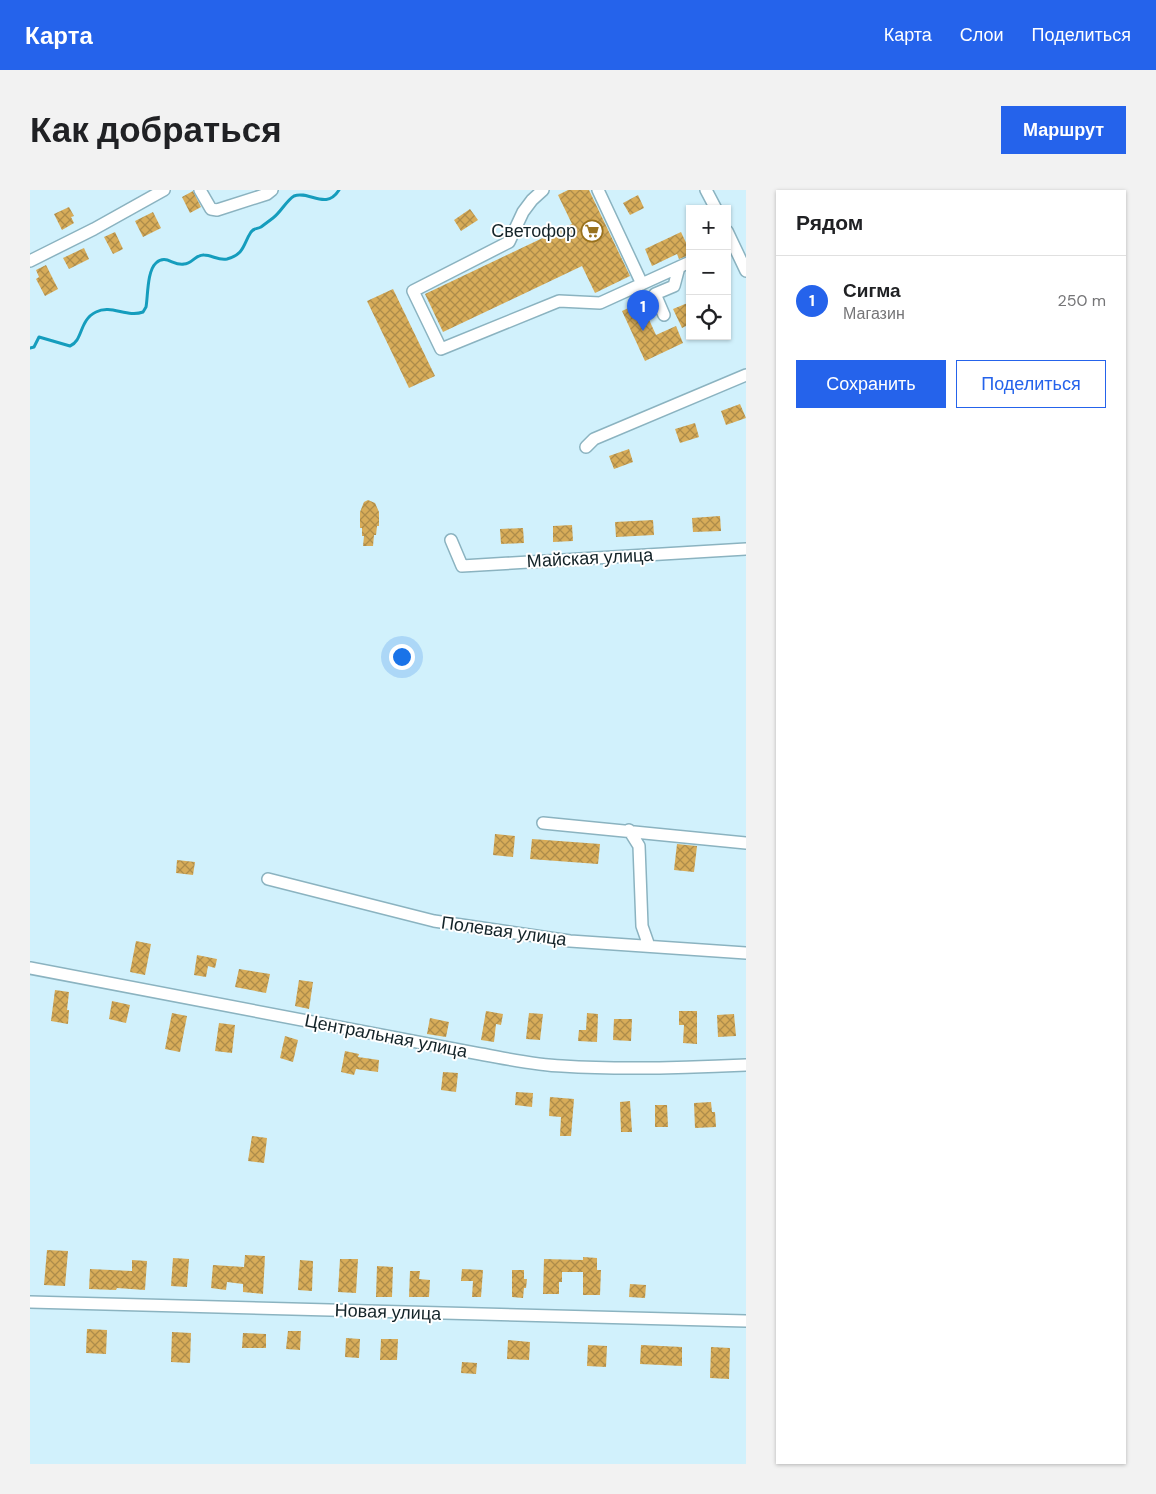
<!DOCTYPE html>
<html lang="ru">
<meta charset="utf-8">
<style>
:root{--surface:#fff;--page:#f2f2f2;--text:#202124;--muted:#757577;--line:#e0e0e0;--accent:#2563eb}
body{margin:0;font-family:"DM Sans",sans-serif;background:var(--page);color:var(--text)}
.controls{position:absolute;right:15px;top:15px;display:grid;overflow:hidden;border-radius:0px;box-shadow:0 1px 4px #0004}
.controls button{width:45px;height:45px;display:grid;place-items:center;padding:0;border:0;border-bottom:1px solid var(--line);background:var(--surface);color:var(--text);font:25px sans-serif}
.you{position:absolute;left:371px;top:466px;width:18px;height:18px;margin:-12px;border:4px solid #fff;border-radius:50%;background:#1a73e8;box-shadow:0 0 0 8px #1a73e833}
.badge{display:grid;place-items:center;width:32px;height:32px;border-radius:50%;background:var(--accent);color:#fff;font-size:16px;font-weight:700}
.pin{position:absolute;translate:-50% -41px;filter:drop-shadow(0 1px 2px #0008)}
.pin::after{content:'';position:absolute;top:26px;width:18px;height:15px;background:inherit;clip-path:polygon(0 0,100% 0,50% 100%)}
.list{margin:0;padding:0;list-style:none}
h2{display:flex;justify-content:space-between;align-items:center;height:65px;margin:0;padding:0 20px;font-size:21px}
h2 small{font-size:16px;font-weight:400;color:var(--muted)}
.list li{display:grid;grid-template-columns:32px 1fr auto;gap:15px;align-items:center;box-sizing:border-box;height:90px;padding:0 20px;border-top:1px solid var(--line)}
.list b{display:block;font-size:19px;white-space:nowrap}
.list p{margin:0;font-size:16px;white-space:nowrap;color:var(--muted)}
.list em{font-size:16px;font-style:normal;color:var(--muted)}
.actions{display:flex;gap:10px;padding:15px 20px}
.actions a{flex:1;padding:11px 0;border:1px solid var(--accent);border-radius:0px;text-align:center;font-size:18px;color:var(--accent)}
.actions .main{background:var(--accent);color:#fff}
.icon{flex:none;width:28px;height:28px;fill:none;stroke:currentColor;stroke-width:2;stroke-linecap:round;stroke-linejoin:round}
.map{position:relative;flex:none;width:716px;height:1274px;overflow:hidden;border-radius:0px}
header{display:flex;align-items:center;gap:30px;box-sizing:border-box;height:70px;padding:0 25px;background:var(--accent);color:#fff}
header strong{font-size:24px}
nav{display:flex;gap:28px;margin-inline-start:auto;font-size:18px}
.intro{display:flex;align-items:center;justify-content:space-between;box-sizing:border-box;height:120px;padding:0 30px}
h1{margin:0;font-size:35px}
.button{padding:12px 22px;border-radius:0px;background:var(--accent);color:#fff;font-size:18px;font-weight:700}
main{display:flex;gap:30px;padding:0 30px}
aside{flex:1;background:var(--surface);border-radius:0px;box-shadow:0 1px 4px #0004}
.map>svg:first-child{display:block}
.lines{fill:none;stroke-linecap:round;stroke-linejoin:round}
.stream{stroke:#159dbd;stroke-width:3}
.building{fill:url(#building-cross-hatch)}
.minor-casing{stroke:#8bb3c0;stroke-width:14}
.minor{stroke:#fff;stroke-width:11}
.labels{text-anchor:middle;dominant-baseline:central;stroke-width:4;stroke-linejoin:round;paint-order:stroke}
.poi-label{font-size:18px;fill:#132328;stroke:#fff;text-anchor:end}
.street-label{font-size:18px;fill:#132328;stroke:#fff}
</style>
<header>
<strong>Карта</strong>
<nav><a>Карта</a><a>Слои</a><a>Поделиться</a></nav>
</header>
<div class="intro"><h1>Как добраться</h1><a class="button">Маршрут</a></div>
<main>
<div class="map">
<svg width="716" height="1274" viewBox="0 0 716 1274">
<defs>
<pattern id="building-cross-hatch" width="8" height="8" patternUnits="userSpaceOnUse" patternTransform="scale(1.25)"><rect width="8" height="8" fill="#d7ac59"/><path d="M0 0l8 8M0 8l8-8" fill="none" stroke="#ad8c4a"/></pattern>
</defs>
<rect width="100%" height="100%" fill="#d1f1fc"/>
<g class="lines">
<path class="stream" d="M0 158 4 157 9 147 40 156C53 151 49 130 66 122 81 114 97 128 113 122L116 117C118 106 117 81 126 73 136 64 143 76 154 74 162 74 166 64 174 65 182 65 189 71 197 69 215 64 213 54 221 42 224 38 227 39 231 37 235 34 239 31 243 28 251 22 256 11 264 6 279 0 296 21 309 0"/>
</g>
<path class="building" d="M538 0H559L600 86 565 103 552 76 413 142 395 104 542 34 528 5Z
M163 1 171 17 160 23 152 7Z
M608 5 614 18 600 25 593 13Z
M39 17 44 26 41 27 44 33 32 40 24 24Z
M440 19 448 30 431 41 424 30Z
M123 22 131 38 113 47 105 31Z
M85 42 93 59 83 64 74 47Z
M651 42 660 61V65L649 69 647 64 622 76 615 59Z
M54 58 59 69 39 79 33 68Z
M16 75 28 99 15 106 6 89 9 87 6 80Z
M363 99 405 186 379 198 337 111Z
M611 112 626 145 646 136 653 153 615 171 592 121Z
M660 112V134L652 138 643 119Z
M710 214 716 228 696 235 691 221Z
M665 233 669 247 650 253 645 239Z
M599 259 603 272 584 279 579 266Z
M338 310 345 313 349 322V336H347L346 345H344L343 356H333L334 346H332V338H330V322L334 312Z
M690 326 691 341 663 342 662 328Z
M623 330 624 345 586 347 585 332Z
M542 335 543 351 523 352V336Z
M493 338 494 353 471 354 470 339Z
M465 644 485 646 483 667 463 665Z
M502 649 570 654 568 674 500 669Z
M647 654 667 656 664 682 644 680Z
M147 670 165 672 163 685 146 683Z
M106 751 121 754 115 785 100 782Z
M167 765 187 769 185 778 178 776 176 787 164 785Z
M209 779 240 784 236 803 205 797Z
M269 790 283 792 279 819 265 816Z
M25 800 39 802 37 820H39L38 834 21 831Z
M82 811 100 815 96 833 79 829Z
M456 821 473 824 471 835 466 834 464 852 451 850Z
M649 821H667V854L653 853 654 835H649Z
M142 823 157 826 150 862 135 859Z
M499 823 513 824 510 850 496 849Z
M557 823 568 824 567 852 548 851 549 840H556Z
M704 824 706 846 688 847 687 825Z
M400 828 419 832 416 847 397 844Z
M584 829H602L601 851 583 850Z
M189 833 205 835 202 863 185 861Z
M255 846 268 850 263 872 250 868Z
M315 861 329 864 328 867 349 870 348 882 326 879 324 885 311 882Z
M413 882 428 883 426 902 411 900Z
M486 902 503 903 502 917 485 915Z
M520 907 544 909 541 946H530L531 927 519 926Z
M600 911 602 942H591L590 912Z
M681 912 682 922H685L686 937 665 938 664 913Z
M625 915H637L638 937H625Z
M222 946 237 948 234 973 218 971Z
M17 1060 38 1061 35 1096 14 1095Z
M215 1065 235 1066 233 1104 213 1102V1094L197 1092 196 1100 181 1098 183 1075 214 1077Z
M553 1067 567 1068V1080H571L570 1105H553V1082H532V1092H529V1104H513L514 1069 553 1070Z
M143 1068 159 1069 157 1097 141 1096Z
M310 1069H328L326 1103 308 1102Z
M102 1070 117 1071 115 1100 87 1098 86 1100 59 1099 60 1079 102 1081Z
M270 1070 283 1071 282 1101 268 1100Z
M347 1076 363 1077 362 1107H346Z
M432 1079 453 1080 451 1107H442L443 1091H431Z
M482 1080H494V1089H497L496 1098H494L493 1108 482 1107Z
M380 1081H390L389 1089 400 1090 399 1107H379Z
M600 1094 616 1095 615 1108 599 1107Z
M57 1139 77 1140 76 1164 56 1163Z
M258 1141H271L270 1160 256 1159Z
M142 1142 161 1143 160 1173 141 1172Z
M213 1143 236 1144V1158H212Z
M316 1148 330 1149 329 1168 315 1167Z
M351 1149H368L367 1170H350Z
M478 1150 500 1152 499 1170 477 1169Z
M558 1155 577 1156 576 1177 557 1176Z
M611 1155 652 1157V1176L610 1174Z
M681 1157 700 1158 699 1189 680 1188Z
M432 1172 447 1173 446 1184 431 1183Z"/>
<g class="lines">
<g class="minor-casing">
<path id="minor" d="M170 0 181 19 187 20 237 4 242 0
M513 0 502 10 493 22 479 52 383 101 411 159 529 111 570 113 660 72
M568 0 612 94
M676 0 686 19
M697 41 716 81
M0 71 64 39 134 0
M634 125 625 104 644 96 649 77
M556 257 564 249 716 185
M421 350 432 376 716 359
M513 633 716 653
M599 640 609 656 612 736 619 756
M238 689 404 731 540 751 716 763
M0 778 445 863C474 868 503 875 532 876 592 880 655 878 716 875
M0 1112 716 1131"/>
</g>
<use href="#minor" class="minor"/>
</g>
<defs>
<g id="supermarket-ring" transform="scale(1.125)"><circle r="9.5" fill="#fff" stroke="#99721e" stroke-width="1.5"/><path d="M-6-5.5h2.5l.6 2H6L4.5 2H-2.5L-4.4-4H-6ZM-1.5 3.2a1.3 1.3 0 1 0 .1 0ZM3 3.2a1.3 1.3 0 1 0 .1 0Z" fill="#99721e"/></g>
</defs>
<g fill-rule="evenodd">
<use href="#supermarket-ring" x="562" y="41"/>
</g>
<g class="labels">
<g class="poi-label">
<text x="546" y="41">Светофор</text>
</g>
<g class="street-label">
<text transform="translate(560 368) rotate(-3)">Майская улица</text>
<text transform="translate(474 741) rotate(8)">Полевая улица</text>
<text transform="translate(356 846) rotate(11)">Центральная улица</text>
<text transform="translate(358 1122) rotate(2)">Новая улица</text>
</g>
</g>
</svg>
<div class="controls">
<button>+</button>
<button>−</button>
<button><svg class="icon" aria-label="locate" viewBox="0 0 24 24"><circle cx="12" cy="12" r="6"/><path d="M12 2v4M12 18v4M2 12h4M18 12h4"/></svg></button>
</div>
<div class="you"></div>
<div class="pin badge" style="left:613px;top:141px">1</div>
</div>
<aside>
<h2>Рядом<small></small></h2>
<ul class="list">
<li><span class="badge">1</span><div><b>Сигма</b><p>Магазин</p></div><em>250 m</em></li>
</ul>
<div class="actions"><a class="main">Сохранить</a><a>Поделиться</a></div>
</aside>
</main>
